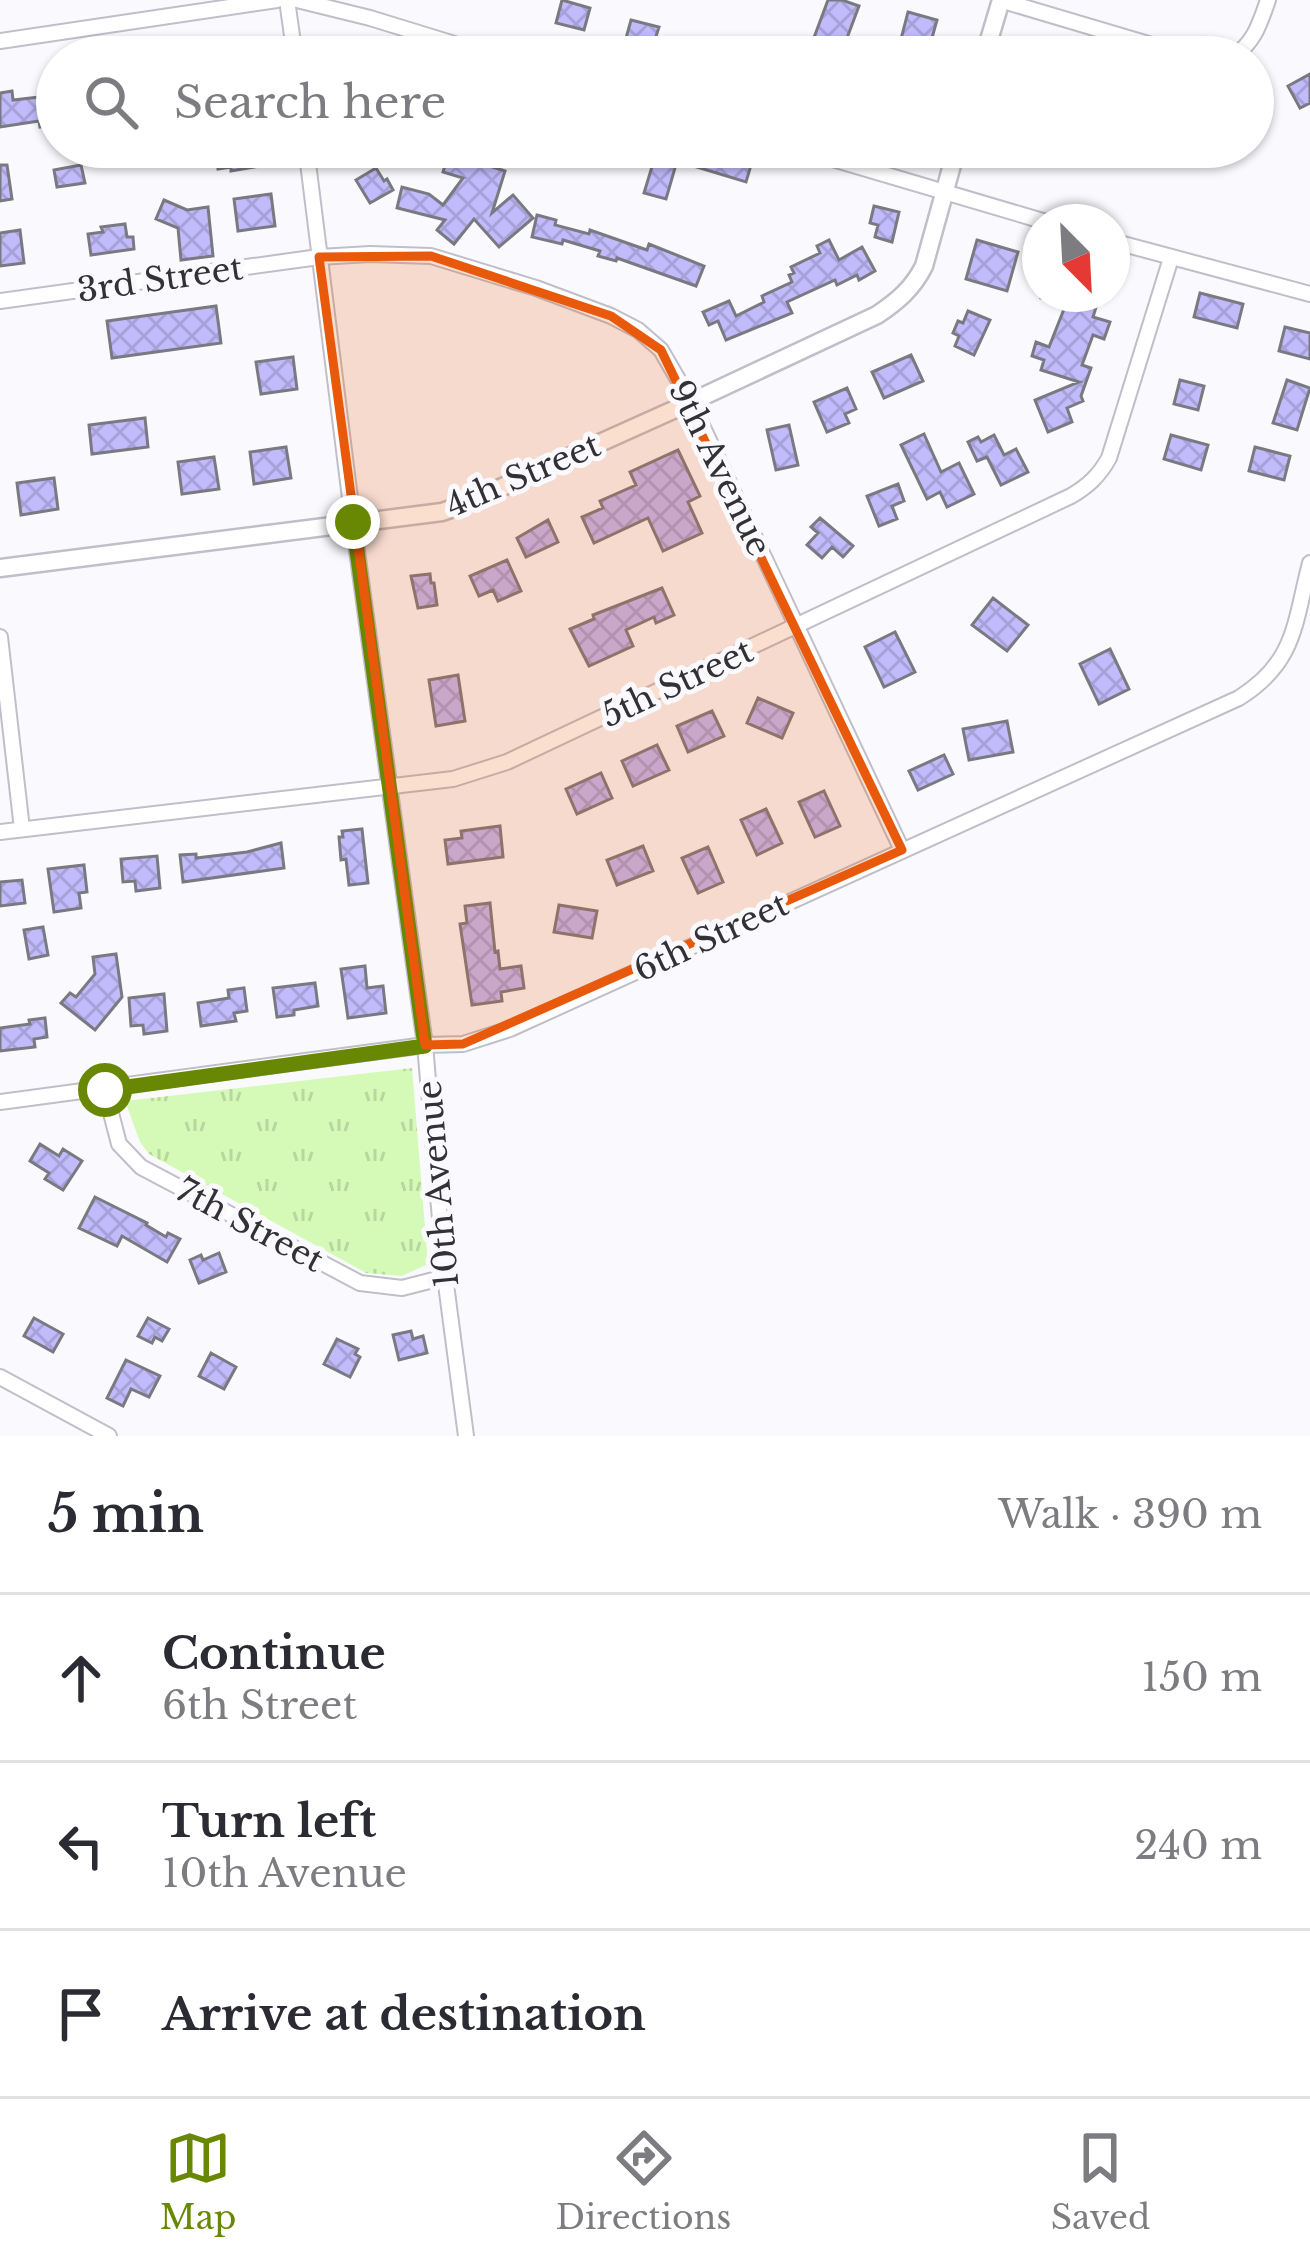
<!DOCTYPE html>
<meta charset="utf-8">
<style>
:root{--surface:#fff;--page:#f2f2f3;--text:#2b2b33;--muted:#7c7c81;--line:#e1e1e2;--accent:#688702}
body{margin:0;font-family:"Libre Baskerville",serif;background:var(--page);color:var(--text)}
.compass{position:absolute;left:1022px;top:204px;width:108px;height:108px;border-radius:50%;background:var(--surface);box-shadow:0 3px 9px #0004;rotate:156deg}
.stop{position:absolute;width:36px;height:36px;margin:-27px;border:9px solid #688702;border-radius:50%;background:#fff}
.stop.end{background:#688702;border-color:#fff;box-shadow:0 3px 12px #0008}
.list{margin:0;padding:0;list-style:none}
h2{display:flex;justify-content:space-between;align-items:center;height:156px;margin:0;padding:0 48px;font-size:51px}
h2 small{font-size:39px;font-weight:400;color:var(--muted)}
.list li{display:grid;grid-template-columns:78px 1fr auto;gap:36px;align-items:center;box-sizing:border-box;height:168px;padding:0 48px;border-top:3px solid var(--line)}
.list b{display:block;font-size:45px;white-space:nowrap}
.list p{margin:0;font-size:39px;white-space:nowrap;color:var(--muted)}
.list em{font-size:39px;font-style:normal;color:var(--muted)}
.icon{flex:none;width:66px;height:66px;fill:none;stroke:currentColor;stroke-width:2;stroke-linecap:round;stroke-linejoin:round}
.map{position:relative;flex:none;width:1310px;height:1436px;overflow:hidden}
.search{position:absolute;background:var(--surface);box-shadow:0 3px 9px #0004;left:36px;right:36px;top:36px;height:132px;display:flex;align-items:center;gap:30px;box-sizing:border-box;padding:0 42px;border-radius:66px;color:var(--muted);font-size:45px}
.sheet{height:660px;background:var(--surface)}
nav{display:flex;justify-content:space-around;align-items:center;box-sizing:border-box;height:168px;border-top:3px solid var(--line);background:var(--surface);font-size:33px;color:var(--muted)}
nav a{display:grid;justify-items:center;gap:6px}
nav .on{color:var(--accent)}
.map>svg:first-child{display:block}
.grass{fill:url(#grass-tufts)}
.building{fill:url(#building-cross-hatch);stroke:#7a7982;stroke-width:3}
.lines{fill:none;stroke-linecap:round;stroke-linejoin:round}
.minor-casing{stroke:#c0bfc9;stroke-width:18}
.tertiary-casing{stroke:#c0bfc9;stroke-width:21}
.minor{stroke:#fff;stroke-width:14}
.tertiary{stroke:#fff;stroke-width:16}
.route{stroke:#688702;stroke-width:15}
.marked{fill:#e8590c;fill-opacity:0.2;stroke:#e8590c;stroke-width:9;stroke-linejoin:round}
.labels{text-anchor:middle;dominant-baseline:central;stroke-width:10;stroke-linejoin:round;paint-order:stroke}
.street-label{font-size:33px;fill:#323236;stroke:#fafafe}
</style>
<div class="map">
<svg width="1310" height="1436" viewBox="0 0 1310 1436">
<defs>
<pattern id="grass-tufts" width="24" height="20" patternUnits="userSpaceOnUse" patternTransform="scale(3)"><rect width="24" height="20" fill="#d5fab7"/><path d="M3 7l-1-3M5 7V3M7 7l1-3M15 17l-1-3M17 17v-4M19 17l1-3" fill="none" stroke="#b7d79e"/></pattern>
<pattern id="building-cross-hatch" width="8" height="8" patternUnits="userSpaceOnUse" patternTransform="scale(3)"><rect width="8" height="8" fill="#c1bbfb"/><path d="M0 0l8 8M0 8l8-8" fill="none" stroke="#a6a1d8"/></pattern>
</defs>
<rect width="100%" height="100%" fill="#fafafe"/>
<path class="grass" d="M412 1068 428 1264 402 1276 366 1273 149 1154 140 1142 125 1101Z"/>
<path class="building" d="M562 0 590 8 584 30 556 23Z
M828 0H842L859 6 841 54 812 43Z
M908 12 937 20 930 45 913 41 912 46 900 43Z
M631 20 659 27 652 49 625 42Z
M1310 74V103L1300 108 1288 86Z
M12 91 13 100 57 95V124L40 127 39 121 0 127V93Z
M215 147H263L266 165 231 171V167L218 169Z
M658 147H726L754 155 746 182 677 161 666 199 644 193Z
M449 153 505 171 492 213 513 195 533 218 499 247 474 219 454 244 437 230 445 220 397 208 402 187 429 194 443 205 463 178 443 172Z
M0 165H7L12 199 0 201Z
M81 165 85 183 57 187 54 170Z
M376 168 384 181 387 179 393 190 370 203 356 180Z
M271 194 275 226 238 231 234 199Z
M164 200 187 210 208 207 213 256 181 260 178 228 156 219Z
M874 206 899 212 892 242 875 237 878 225 870 223Z
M537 215 556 220 555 225 589 234 590 230 647 250 649 244 704 266 696 286 617 258 616 261 598 256 600 251 563 240 562 244 532 237Z
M125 224 127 237H133L134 249 91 255 88 234 103 232 101 227Z
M20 230 24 263 0 266V233Z
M829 240 839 260 862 247 875 271 859 280 857 275 837 285 835 280 787 302 792 313 726 340 718 321 709 325 703 312 729 301 736 316 764 302 762 296 792 282 789 275 794 273 791 267 820 253 817 246Z
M977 240 1018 252 1007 291 966 279Z
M1200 293 1243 304 1237 328 1194 317Z
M1042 294H1100L1093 317 1110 322 1104 339 1093 335 1082 365 1091 368 1081 396 1083 401 1067 408 1072 422 1048 432 1035 400 1079 382 1041 370 1044 360 1032 356 1036 342 1049 347 1066 304 1041 298Z
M216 306 221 343 112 358 107 321Z
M968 311 990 320 974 355 955 346 959 336 953 333 958 321 963 323Z
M1285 327 1310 333V359L1279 351Z
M911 355 923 381 884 398 872 372Z
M293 357 297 389 261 394 256 362Z
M1180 380 1204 386 1198 410 1174 404Z
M1287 380 1310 388 1297 430 1273 423Z
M847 388 856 409 845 414 849 423 827 432 814 402Z
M145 418 148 447 92 454 89 425Z
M789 425 798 465 776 470 767 430Z
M924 434 941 472 959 463 974 494 947 507 940 492 927 499 901 445Z
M994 435 1004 455 1016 449 1028 472 1001 485 987 457 977 461 968 442 978 437 981 442Z
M1171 435 1208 445 1201 470 1164 459Z
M286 447 291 478 254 484 250 452Z
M1255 447 1290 456 1284 480 1249 471Z
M678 450 700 496 688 502 702 533 663 551 648 518 594 543 582 517 603 508 600 501 636 485 630 472Z
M214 457 219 489 182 494 178 462Z
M54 478 58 509 21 515 17 483Z
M898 484 904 501 892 506 897 519 879 526 867 496Z
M820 518 853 546 843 557 832 547 822 558 807 545 818 533 811 527Z
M548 520 558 542 526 557 517 538Z
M507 560 521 591 498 601 493 590 479 596 470 576Z
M430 574 431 583H434L437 605 418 608 411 576Z
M662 588 674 615 656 623 654 617 626 630 633 646 589 666 570 629 594 619 593 615Z
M993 598 1028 625 1007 651 972 625Z
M895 632 915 672 884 687 865 647Z
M1110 649 1129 689 1099 704 1080 664Z
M458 675 465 721 436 726 429 680Z
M758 698 793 713 782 738 747 723Z
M712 711 724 736 688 752 677 726Z
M1007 721 1013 752 969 760 963 729Z
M657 745 669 770 633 786 622 761Z
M944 755 953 774 918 790 909 771Z
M601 773 612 798 577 814 566 789Z
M824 791 840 826 815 837 799 802Z
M766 809 782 843 757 855 741 820Z
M500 826 503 857 448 864 445 840 462 838 461 831Z
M362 829 368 883 349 885 346 859 341 860 339 837H343L342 831Z
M281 843 284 868 183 882 180 855 196 854V858L247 852Z
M643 846 653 871 617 885 607 860Z
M708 847 723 882 698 893 682 858Z
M157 856 160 888 136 891 135 881 123 882 121 859Z
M84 865 87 892 79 893 81 908 54 912 48 869Z
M22 880 25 903 0 906V882Z
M490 903 495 952 498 951 500 969 521 966 524 988 501 992 502 1001 472 1005 460 924 467 923 465 906Z
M559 905 597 911 592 938 554 932Z
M43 927 48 955 29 959 24 930Z
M116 954 122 997 95 1030 61 1003 70 993 76 997 95 974 93 957Z
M365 966 367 988 383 986 386 1013 348 1018 341 969Z
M315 983 318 1006 294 1010V1015L277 1017 273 988Z
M244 988 247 1011 234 1013 236 1021 201 1026 198 1003 229 998 228 990Z
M164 994 167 1031 144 1034 143 1025 131 1026 129 998Z
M45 1018 47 1037 34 1039 35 1047 0 1051V1028L30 1024 29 1020Z
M40 1144 59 1156 63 1149 82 1161 63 1190 45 1179 49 1173 30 1161Z
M95 1197 147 1223 146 1225 166 1237 168 1233 180 1239 167 1262 122 1236 117 1246 79 1228Z
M219 1253 226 1272 199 1283 190 1260 201 1255 203 1260Z
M34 1318 63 1334 53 1352 24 1336Z
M148 1318 169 1329 162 1341 155 1337 152 1343 138 1336Z
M411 1331 413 1339 423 1336 427 1353 399 1360 393 1335Z
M337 1339 358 1349 355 1354 360 1357 350 1377 324 1364Z
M211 1353 236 1367 224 1389 199 1376Z
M126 1360 160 1376 149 1397 131 1389 123 1406 107 1398Z"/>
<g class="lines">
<g class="minor-casing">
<path id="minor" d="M287 0 295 57
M297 0 370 18 497 57
M1000 0 1192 57
M0 41 277 0
M1232 57C1254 44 1260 23 1268 0
M306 147 353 522 425 1045 445 1277 466 1436
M792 147 1046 222
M1112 241 1310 294
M0 301 319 257 370 254 431 256 536 288 611 316 638 330 661 350 691 402 902 850
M0 637 22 829
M0 832 453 779 507 762 1071 496C1088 486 1099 476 1109 458L1171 258
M105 1090 119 1144 141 1167 360 1283 402 1288 445 1277
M0 1102 425 1045 463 1044 510 1029 1239 698C1296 662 1294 624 1310 563
M0 1377 109 1436"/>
</g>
<g class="tertiary-casing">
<path id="tertiary" d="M984 57 1001 0
M0 568 442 512 462 505 691 402 877 315C898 301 913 288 924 266L957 147"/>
</g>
<use href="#minor" class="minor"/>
<use href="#tertiary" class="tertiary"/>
</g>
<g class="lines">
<path class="route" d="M105 1090 425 1046 353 522"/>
</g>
<path class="marked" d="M431 256 611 316 661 350 902 850 463 1044 425 1045 319 257Z"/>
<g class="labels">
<g class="street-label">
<text transform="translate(160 279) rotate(-8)">3rd Street</text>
<text transform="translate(720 468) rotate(64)">9th Avenue</text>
<text transform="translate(523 475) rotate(-23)">4th Street</text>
<text transform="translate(677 683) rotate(-25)">5th Street</text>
<text transform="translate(711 937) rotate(-25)">6th Street</text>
<text transform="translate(438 1184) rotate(-95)">10th Avenue</text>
<text transform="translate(250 1225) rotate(28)">7th Street</text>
</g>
</g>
</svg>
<svg class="compass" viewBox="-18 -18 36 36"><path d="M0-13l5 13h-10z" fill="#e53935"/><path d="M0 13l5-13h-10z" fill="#7c7c81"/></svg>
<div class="stop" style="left:105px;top:1090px"></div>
<div class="stop end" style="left:353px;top:522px"></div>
<div class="search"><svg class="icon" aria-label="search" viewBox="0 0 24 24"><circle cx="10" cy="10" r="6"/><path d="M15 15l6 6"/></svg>Search here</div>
</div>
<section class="sheet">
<h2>5 min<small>Walk · 390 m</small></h2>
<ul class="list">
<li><svg class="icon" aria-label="ahead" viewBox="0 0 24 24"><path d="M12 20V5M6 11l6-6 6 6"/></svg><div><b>Continue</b><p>6th Street</p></div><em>150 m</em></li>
<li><svg class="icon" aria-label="left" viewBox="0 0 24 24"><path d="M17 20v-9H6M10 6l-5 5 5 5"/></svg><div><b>Turn left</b><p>10th Avenue</p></div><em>240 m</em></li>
<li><svg class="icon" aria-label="arrive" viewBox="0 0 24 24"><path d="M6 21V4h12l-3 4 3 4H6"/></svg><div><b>Arrive at destination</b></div></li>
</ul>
</section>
<nav>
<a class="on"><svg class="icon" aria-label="map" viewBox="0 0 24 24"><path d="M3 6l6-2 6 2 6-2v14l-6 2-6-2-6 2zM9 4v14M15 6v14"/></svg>Map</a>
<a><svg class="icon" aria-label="directions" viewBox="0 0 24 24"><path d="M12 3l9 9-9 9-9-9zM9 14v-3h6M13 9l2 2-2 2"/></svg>Directions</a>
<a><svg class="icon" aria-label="saved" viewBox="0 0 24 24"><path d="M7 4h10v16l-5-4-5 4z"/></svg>Saved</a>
</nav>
